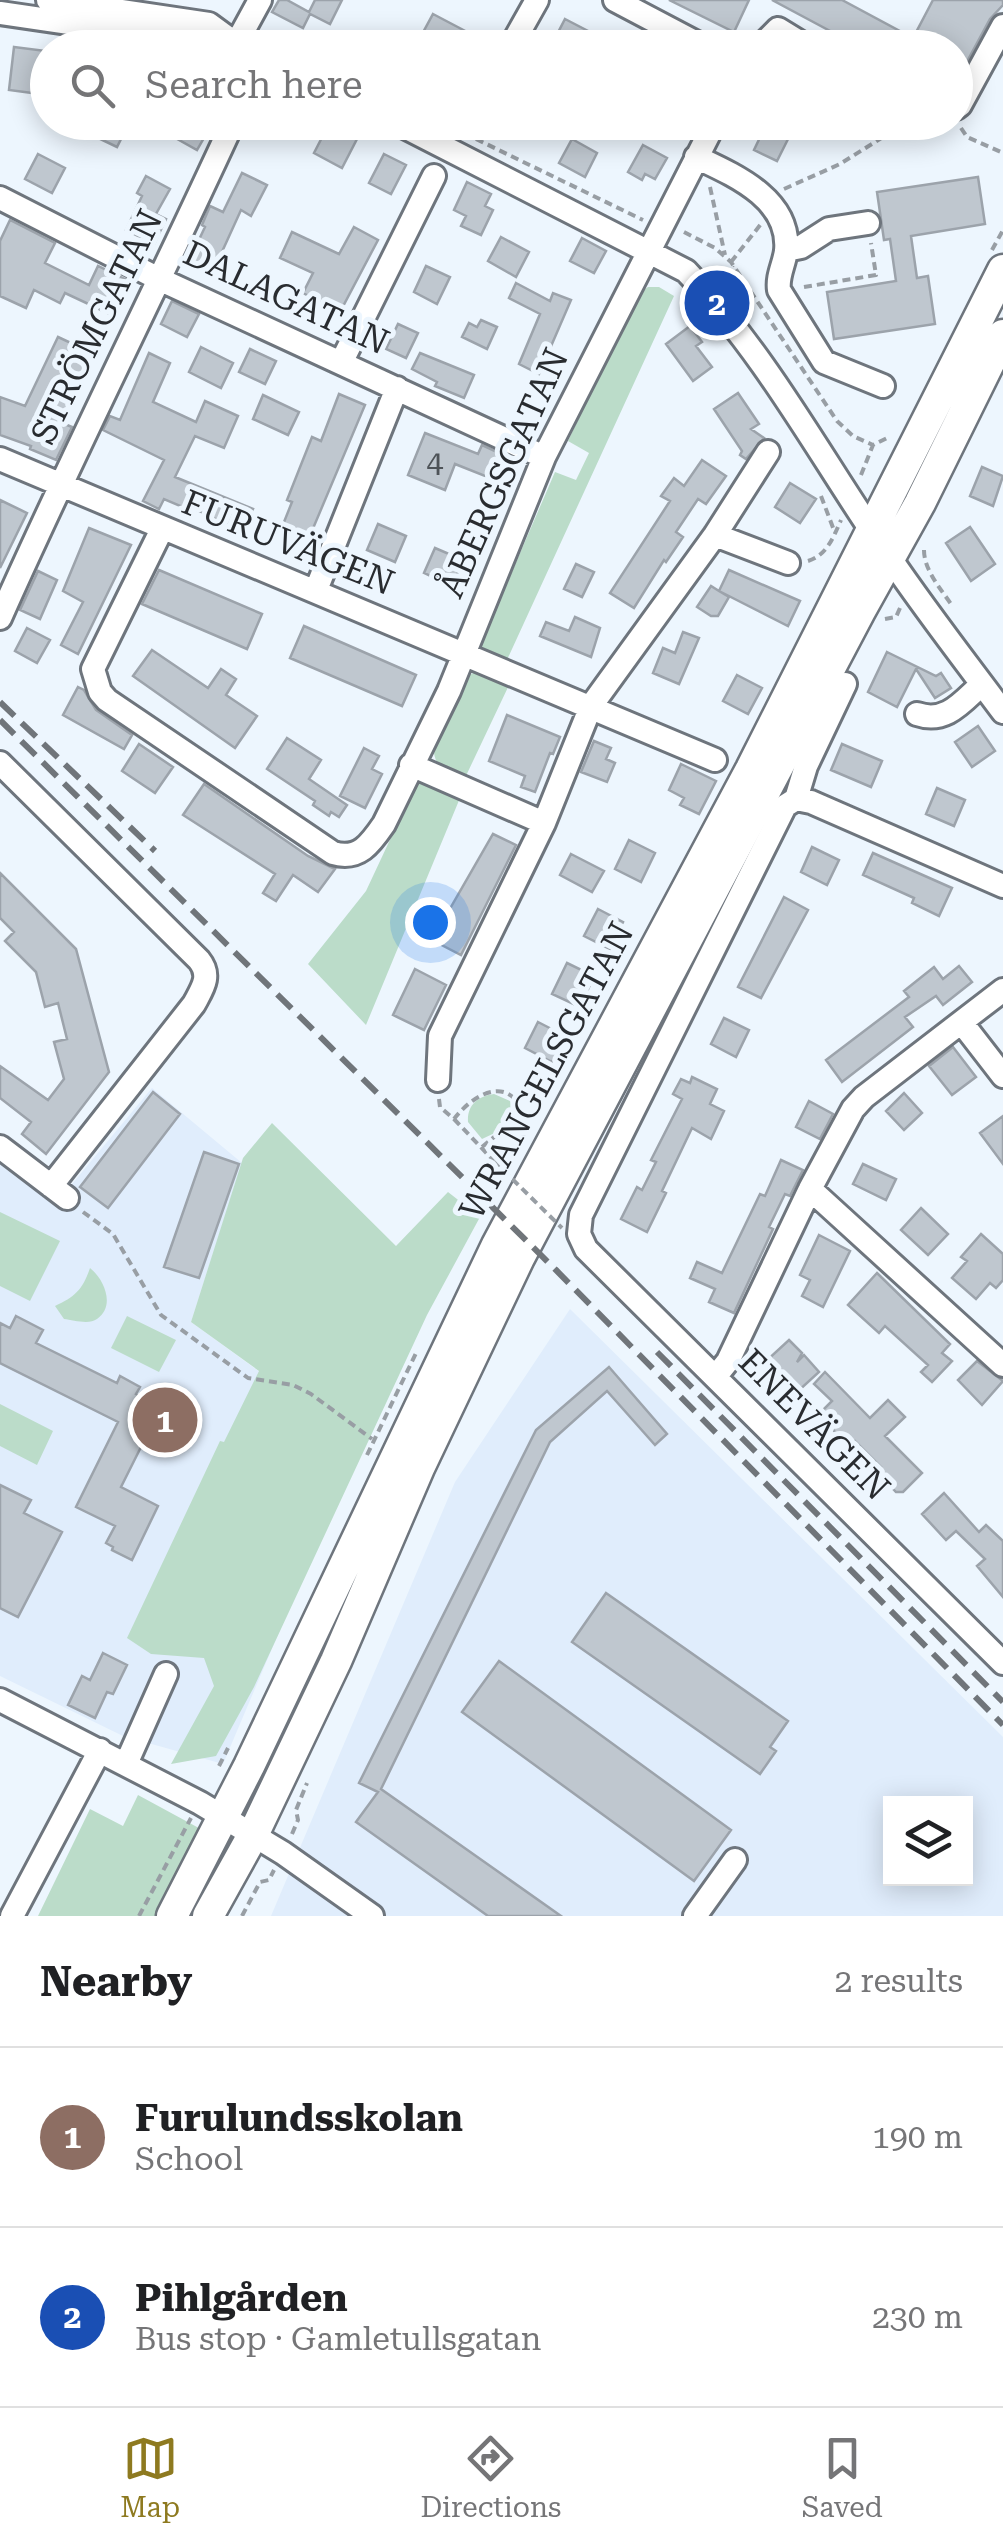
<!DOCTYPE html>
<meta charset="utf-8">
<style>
:root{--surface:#fff;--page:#f6f6f6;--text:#202124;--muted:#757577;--line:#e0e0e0;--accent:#8e7a20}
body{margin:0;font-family:"Roboto Serif",serif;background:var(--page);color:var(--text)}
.controls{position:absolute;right:30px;bottom:30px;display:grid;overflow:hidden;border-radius:0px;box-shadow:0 5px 25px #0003}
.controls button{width:90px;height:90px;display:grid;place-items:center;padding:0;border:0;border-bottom:2px solid var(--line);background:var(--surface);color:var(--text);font:50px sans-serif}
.you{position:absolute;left:430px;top:922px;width:35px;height:35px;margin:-25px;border:8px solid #fff;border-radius:50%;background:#1a73e8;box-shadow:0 0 0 15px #1a73e833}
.badge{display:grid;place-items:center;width:65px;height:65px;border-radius:50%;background:var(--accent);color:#fff;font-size:32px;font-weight:700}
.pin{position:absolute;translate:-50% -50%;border:5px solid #fff;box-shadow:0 2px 10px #0006}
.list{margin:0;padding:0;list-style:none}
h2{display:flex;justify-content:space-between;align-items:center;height:130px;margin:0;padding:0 40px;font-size:42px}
h2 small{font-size:32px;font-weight:400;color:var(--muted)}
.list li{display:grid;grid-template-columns:65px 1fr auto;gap:30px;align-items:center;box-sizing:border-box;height:180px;padding:0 40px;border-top:2px solid var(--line)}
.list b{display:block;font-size:38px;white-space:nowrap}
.list p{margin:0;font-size:32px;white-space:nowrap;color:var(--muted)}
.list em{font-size:32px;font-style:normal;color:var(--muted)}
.icon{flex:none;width:55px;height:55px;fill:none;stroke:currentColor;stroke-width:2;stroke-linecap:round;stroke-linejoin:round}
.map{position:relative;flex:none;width:1003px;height:1916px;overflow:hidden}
.search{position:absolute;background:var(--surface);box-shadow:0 5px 25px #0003;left:30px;right:30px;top:30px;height:110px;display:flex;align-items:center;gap:25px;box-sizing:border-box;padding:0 35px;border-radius:55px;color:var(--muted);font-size:38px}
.sheet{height:490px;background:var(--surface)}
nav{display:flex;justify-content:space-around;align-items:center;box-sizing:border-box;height:140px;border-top:2px solid var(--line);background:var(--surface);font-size:28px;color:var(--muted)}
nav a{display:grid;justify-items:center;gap:5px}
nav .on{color:var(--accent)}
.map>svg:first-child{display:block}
.built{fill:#e0edfc;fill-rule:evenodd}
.green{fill:#bbdcc9}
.building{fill:#bfc7cf;stroke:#9ca3ab;stroke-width:2.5}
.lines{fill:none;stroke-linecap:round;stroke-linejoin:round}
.minor-casing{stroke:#6e757d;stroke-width:28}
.major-casing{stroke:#6e757d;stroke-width:35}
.path{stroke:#989ea4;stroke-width:4;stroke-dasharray:8 5;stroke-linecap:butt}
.minor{stroke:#fff;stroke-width:22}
.major{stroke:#fff;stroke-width:30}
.rail{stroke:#70757a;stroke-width:6;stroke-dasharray:20 10;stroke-linecap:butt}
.path-bridge{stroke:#989ea4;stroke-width:4;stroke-dasharray:8 5;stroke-linecap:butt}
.labels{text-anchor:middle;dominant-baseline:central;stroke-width:10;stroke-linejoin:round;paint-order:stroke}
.number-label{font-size:30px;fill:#4e5358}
.street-label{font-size:35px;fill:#292c30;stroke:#edf6fe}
</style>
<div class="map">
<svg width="1003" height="1916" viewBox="0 0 1003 1916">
<rect width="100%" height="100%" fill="#edf6fe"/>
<path class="built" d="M152 1088 242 1163 191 1322 359 1444 223 1764 123 1736 0 1676V1159L57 1202Z
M570 1309 1003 1737V1916H271L455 1482ZM890 1804H966V1878H890Z"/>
<path class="green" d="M648 287H659L674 296 506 662 480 646 555 472 576 480 589 453 568 441 637 295Z
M479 669 511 681 464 780C449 774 437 771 434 753L467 677Z
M417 782 460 798 366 1025 308 964 366 891Z
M494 1094 510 1101 518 1122 482 1139 468 1122C467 1105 478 1096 494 1094Z
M272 1123 396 1246 448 1192 480 1217 427 1315 254 1687 216 1756 171 1764 214 1686 204 1658 151 1654 127 1638 220 1441 224 1442 259 1371 191 1322 243 1158Z
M0 1212 60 1241 30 1301 0 1286Z
M90 1268C104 1279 116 1306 97 1319 89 1325 73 1320 64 1319L55 1306C75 1297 83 1289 90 1268Z
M127 1316 176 1340 159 1372 111 1348Z
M0 1404 53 1431 37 1465 0 1446Z
M138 1795 208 1833 163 1916H38L90 1809 123 1826Z"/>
<path class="building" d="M279 0H287L309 12 315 0H342L330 24 310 14 303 28 272 12Z
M669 0H749L734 32Z
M772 0H842L913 38 933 0H1003V5L990 19 956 82V48H862Z
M433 14 469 33 462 48H450L438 41 436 46 420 38Z
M565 19 590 32 582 48H550Z
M14 47 46 51 40 94 9 90Z
M65 122H107L125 131 117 147Z
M147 122H213L197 150Z
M330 122 359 135 342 168 314 153Z
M766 125 789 137 777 161 754 150Z
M572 139 597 153 585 177 559 163Z
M643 145 667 158 655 179 645 174 642 180 628 172Z
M38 154 65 168 52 193 25 179Z
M384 154 406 165 391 194 369 183Z
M242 173 267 185 251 216 241 210 211 276 187 265 205 227 202 225 210 206 223 212Z
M146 176 170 189 156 214 166 219 154 244 126 230 142 196 137 193Z
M978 177 985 224 911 236 917 278 928 276 935 324 834 339 827 292 896 281 890 239 884 240 877 192Z
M467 182 491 194 485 206 493 210 481 235 461 226 466 216 454 210Z
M10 220 55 243 45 263 89 285 98 266 131 282 114 316 65 293 60 303 34 290 26 308 0 296V241Z
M354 227 378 240 340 312 303 293 313 273 280 258 292 232 339 254Z
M501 237 529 252 516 277 488 261Z
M582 238 606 251 594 273 570 261Z
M426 266 450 277 437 304 414 292Z
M516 283 550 301 553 293 571 300 539 374 519 364 540 314 509 298Z
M172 301 199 314 187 337 161 324Z
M481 320 497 327 487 349 462 337 469 323 477 327Z
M398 324 418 333 406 358 386 349Z
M690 326 702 342 696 346 712 367 693 381 666 344Z
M58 337 95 354 62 423 72 427 56 460 30 449 31 446 0 435V397L25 406Z
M201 347 233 363 221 388 189 372Z
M250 349 276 361 265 384 239 372Z
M149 353 170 363 153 402 196 422 205 401 238 416 224 448 195 436 175 477 253 509 242 532 193 508 192 511 164 499 159 509 143 501 164 460 103 430 110 416 120 420Z
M420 353 474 375 464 398 435 386 437 382 412 369Z
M738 393 759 424 751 429 764 438 746 459 740 455 742 451 714 409Z
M339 394 365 405 309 538 282 527 292 502 287 500 312 437 321 441Z
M263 395 299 412 288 435 253 419Z
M425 433 478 454 482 445 510 458 500 482 455 464 445 490 408 475Z
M702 460 726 476 706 504 698 499 676 532 683 537 666 562 664 560 634 608 610 593 670 501 661 496 674 478 684 486Z
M982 467 1003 476 993 506 970 496Z
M790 483 816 499 800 523 775 507Z
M0 500 27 513 0 568Z
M378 524 406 536 395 562 367 550Z
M970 527 995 564 971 581 946 543Z
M89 528 131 545 78 654 61 645 83 602 63 591Z
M435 548 463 560 452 586 424 573Z
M576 564 594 572 582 597 564 589Z
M159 570 262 614 247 649 142 604Z
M729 570 800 601 788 626 719 591 729 597 718 616H711L697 607 711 586 719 591Z
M38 571 57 580 40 619 20 610Z
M575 617 600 628 591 657 540 636 546 622 569 631Z
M304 626 416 675 402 706 290 658Z
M27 628 50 640 37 663 15 651Z
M683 632 699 638 679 684 653 673 663 648 675 653Z
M152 650 208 688 221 669 236 679 226 695 257 716 235 748 133 676Z
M887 652 936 676 941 673 951 688 935 698 916 669 897 707 868 692Z
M737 675 762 688 748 714 723 701Z
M78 687 84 690 96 710 132 735 124 749 63 715Z
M507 715 560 737 553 754 550 753 535 792 521 787 525 776 489 761Z
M978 726 995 751 972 767 955 742Z
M287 738 321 760 309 779 347 805 339 817 331 812 329 816 313 805 315 801 267 769Z
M594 741 611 748 606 759 615 763 607 782 581 772Z
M139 744 173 767 155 793 122 771Z
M842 744 882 761 871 787 831 770Z
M364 748 379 756 372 769 382 774 365 808 340 796Z
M681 764 716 781 699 814 680 805 684 798 669 790Z
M204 784 308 856 335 869 318 892 293 875 276 901 263 893 275 874 183 815Z
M937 788 965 800 954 826 926 814Z
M493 834 516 845 461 955 432 940Z
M629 840 655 853 641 882 615 869Z
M812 847 839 860 827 885 801 872Z
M873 853 952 888 939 916 912 903 914 898 863 875Z
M571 854 604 871 592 892 560 875Z
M0 873 76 949 109 1072 46 1154 22 1134 31 1122 0 1098V1066L48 1100 64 1079 54 1042 67 1039 58 1003 45 1007 36 972 5 941 14 932 0 918Z
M784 897 808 910 761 998 738 987Z
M598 909 623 922 610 949 584 936Z
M567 963 594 976 580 1007 552 994Z
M959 966 972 982 943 1005 936 996 905 1017 913 1027 842 1082 826 1060 909 997 904 991 934 967 943 979Z
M415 969 446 985 424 1030 393 1015Z
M724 1018 749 1030 736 1057 711 1044Z
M538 1022 565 1036 552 1062 525 1048Z
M953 1047 976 1077 952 1095 929 1066Z
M692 1077 717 1089 710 1104 724 1111 711 1139 692 1128 662 1191 666 1193 647 1232 621 1219 637 1187 642 1190 656 1162 651 1160 682 1099 673 1094 681 1079 690 1083Z
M153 1092 180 1114 108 1208 80 1187Z
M904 1093 922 1113 904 1130 886 1111Z
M809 1101 833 1114 820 1139 796 1127Z
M1003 1116V1164L980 1133Z
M204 1152 239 1164 199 1278 164 1267Z
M781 1160 803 1170 790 1196 785 1194 769 1227 773 1229 734 1313 709 1302 715 1289 690 1278 697 1262 722 1273 760 1194 765 1196Z
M863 1164 896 1179 886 1200 853 1184Z
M921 1208 948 1234 928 1255 901 1230Z
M981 1234 1003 1254V1280L996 1288 990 1283 976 1299 952 1278 967 1261 961 1257Z
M819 1235 850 1251 823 1307 802 1296 810 1280 800 1275Z
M877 1273 950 1344 942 1353 952 1361 932 1382 921 1372 928 1365 885 1326 879 1333 848 1305Z
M16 1316 43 1330 36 1343 117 1383 120 1376 140 1387 136 1394 180 1416 166 1445 147 1435 121 1487 158 1506 132 1560 112 1550 113 1547 106 1543 115 1526 76 1507 118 1422 0 1363V1323L10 1328Z
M789 1340 802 1353 797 1362 804 1355 819 1372 795 1394 765 1362Z
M977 1361 1003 1381 982 1405 958 1380Z
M609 1367 667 1434 655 1445 607 1391 550 1442 381 1789 561 1916H488L356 1822 378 1792 359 1783 536 1430Z
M825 1372 870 1418 888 1400 905 1417 885 1436 922 1473 903 1492H896L877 1472 881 1467 855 1441 850 1447 818 1415 832 1401 814 1384Z
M0 1485 31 1500 24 1513 62 1532 18 1617 0 1608Z
M944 1493 979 1532 986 1525 1003 1541V1597L977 1566 985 1559 956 1531 946 1540 922 1514Z
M606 1593 788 1721 770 1747 776 1751 760 1774 572 1642Z
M103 1653 127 1665 113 1694 107 1692 95 1718 68 1705 82 1676 90 1680Z
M499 1661 731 1830 694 1881 462 1712Z"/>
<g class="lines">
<g class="minor-casing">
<path id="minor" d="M48 0 209 24 239 46
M615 0 706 48
M0 13 205 43 236 44
M236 44 260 0
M510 48 537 0
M759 48 778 29 809 48
M956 108 960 105 1003 26
M395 122 686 271C768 356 823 462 890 558 926 611 965 661 1003 712
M696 157C734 175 791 199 786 251 784 265 777 276 779 290L824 362 883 386
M0 198 161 280 544 457
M786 250 801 247 829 229 868 223
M341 363 434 176
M0 459 715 760
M162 529 93 669 100 692 107 700 333 853C359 861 371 843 384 824L449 691 544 457 715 122
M715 535 788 563
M316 590 397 388
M0 618C74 451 157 288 233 122
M917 714C946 724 962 702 982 684
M0 763 199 960C212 976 202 989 194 1004L51 1186
M411 765 544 823 440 1036 438 1080
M796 799 785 806 581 1215 579 1234 586 1249 1003 1663
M796 799 811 802 1003 886
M796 799 806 766 845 684
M544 823 591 706 715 535 768 452
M962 1023 1003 1076
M0 1147 67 1198
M810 1189 1003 1365
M716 1376 728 1361 810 1189 853 1109 864 1097 1003 990
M0 1700 200 1803 283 1853 372 1916
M126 1764 166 1674
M12 1916 100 1750
M695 1916 735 1860"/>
</g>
<g class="major-casing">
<path id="major" d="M172 1916 249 1766 497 1245 751 769 1003 270
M208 1916 253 1835 336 1661 419 1468 519 1258 860 611 920 503 1003 335"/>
</g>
<path class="path" d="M264 36 280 48
M961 128 967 137 1003 153
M460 134 466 122
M476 139 643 220
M710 187 725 255
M784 189 840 164 907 122
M684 232 715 248 731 262 837 421 853 436 873 445
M992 250 1003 230
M731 262 761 224
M724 276 733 265
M804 287 876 275 871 243
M861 475 873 445 889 437
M821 496 835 533
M924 550C924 571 942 590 953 607
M808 561C827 555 833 538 841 520
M885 619 896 617 900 608
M439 1099 440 1107 454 1119C487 1077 529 1081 523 1142
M454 1119 494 1161
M482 1147 499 1133 524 1125
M83 1212 113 1234 161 1315 248 1378 293 1385 311 1394 372 1439
M367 1455 417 1351
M219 1766 228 1748
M292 1834 298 1820 296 1810 307 1783
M139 1916 191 1818
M242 1916 260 1882 269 1880 274 1870"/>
<use href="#minor" class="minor"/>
<use href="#major" class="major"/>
<path class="rail" d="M0 702 155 851
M0 720 556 1270 1003 1725
M657 1352 1003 1702"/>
<path class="path-bridge" d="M494 1161 562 1228"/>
</g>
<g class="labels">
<g class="number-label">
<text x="435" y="461">4</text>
</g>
<g class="street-label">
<text transform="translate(286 298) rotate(25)">DALAGATAN</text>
<text transform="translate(97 327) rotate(-64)">STRÖMGATAN</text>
<text transform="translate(504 473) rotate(-66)">ÅBERGSGATAN</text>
<text transform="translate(288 543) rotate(22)">FURUVÄGEN</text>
<text transform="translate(547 1071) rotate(-62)">WRANGELSGATAN</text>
<text transform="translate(814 1425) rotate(45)">ENEVÄGEN</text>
</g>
</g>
</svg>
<div class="controls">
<button><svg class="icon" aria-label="layers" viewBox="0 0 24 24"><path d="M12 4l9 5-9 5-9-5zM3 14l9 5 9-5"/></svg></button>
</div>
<div class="you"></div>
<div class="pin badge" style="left:165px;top:1420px;background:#8d6e63">1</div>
<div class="pin badge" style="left:717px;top:303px;background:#1a4fb4">2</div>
<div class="search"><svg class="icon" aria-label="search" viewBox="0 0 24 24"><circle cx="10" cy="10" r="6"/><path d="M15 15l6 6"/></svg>Search here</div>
</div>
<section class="sheet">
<h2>Nearby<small>2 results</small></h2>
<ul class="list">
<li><span class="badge" style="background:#8d6e63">1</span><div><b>Furulundsskolan</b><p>School</p></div><em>190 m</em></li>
<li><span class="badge" style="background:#1a4fb4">2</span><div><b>Pihlgården</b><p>Bus stop · Gamletullsgatan</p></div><em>230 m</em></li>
</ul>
</section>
<nav>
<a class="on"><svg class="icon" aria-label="map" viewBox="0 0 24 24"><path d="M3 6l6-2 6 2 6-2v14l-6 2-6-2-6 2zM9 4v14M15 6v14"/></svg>Map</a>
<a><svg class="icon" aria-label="directions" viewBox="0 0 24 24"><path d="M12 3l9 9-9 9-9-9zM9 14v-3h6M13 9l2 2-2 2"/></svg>Directions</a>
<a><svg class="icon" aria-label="saved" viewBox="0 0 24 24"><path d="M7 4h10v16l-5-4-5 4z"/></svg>Saved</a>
</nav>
